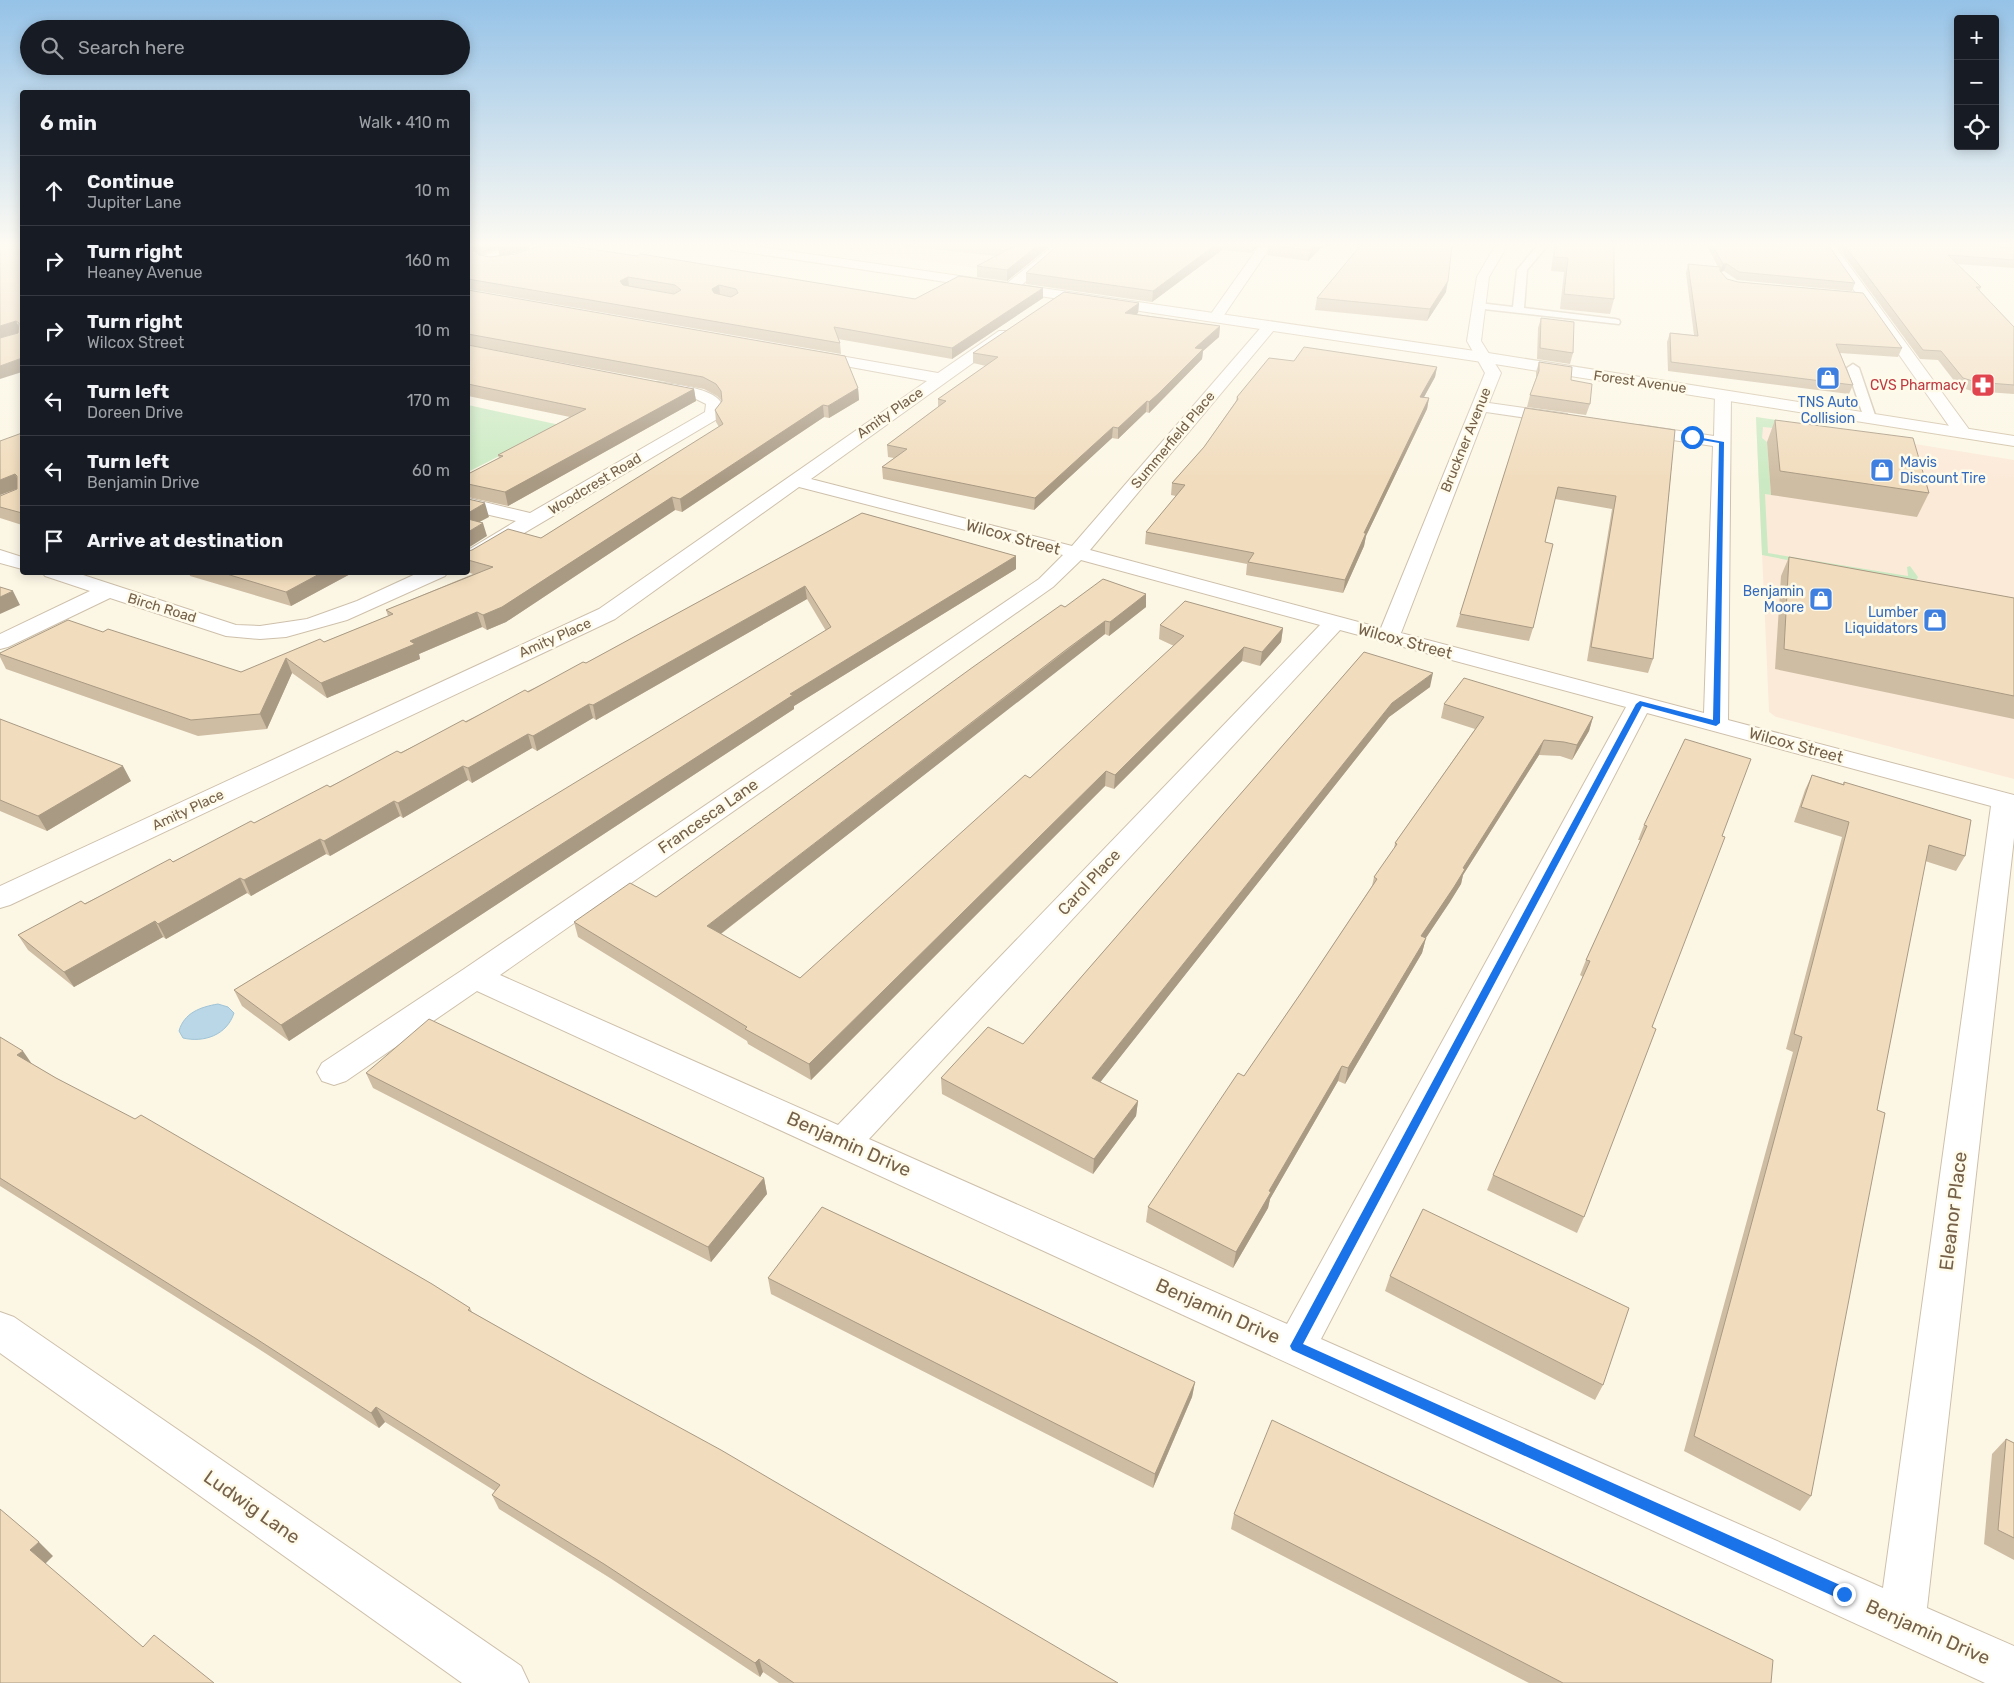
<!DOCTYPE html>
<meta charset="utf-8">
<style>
:root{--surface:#171b24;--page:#242831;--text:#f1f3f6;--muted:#9ea1a6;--line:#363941}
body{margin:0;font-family:Rubik,sans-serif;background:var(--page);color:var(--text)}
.controls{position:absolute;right:15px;top:15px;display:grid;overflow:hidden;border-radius:5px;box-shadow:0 2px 12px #0003}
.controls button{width:45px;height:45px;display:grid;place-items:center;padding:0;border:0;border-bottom:1px solid var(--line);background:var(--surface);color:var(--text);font:25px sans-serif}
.stop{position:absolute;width:15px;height:15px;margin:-11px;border:4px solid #1a73e8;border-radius:50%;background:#fff}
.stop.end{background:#1a73e8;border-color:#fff;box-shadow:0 1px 5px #0008}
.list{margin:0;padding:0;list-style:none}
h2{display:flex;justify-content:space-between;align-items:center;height:65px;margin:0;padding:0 20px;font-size:21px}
h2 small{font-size:16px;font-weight:400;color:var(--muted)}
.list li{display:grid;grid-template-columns:32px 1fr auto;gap:15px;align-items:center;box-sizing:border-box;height:70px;padding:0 20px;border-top:1px solid var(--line)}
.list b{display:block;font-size:19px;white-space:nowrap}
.list p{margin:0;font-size:16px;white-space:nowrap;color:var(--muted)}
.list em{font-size:16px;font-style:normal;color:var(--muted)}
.icon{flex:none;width:28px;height:28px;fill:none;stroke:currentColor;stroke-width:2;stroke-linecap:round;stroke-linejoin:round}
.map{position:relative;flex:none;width:2014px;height:1683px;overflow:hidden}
.search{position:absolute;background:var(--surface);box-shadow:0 2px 12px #0003;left:20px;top:20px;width:450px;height:55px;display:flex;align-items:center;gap:12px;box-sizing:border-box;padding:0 18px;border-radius:28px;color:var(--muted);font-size:19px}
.panel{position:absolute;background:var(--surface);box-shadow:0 2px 12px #0003;left:20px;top:90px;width:450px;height:485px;border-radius:5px}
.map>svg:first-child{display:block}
.commercial{fill:#fcead9}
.green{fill:#cbeac3}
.water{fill:#b9d7e6;stroke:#a0c4d7}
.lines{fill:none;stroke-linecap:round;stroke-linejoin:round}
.service-casing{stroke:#cec0ab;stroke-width:3}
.minor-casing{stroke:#cec0ab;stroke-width:2}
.secondary-casing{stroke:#d1c2a8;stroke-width:2}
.service{fill:#fff;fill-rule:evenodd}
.minor{fill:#fff;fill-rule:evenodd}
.secondary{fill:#fff;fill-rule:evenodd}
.wall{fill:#cfbda3;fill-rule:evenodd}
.shaded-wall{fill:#a99a84}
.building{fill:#f1dcbd;stroke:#a99a84;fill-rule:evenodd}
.route{fill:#1a73e8}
.labels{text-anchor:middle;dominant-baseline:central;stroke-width:5;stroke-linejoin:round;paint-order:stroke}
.far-street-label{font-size:14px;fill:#75614a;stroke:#fffbeb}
.far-health-label{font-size:14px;fill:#be3a42;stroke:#fffbeb;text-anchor:end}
.far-shop-label{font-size:14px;fill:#366cbe;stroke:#fffbeb;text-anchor:end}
.street-label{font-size:16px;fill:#75614a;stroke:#fffbeb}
.near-street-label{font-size:19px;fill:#75614a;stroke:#fffbeb}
</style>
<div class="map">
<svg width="2014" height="1683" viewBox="0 0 2014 1683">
<rect width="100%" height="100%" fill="#fcf7e5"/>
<path class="commercial" d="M818 246H1043L989 270Z
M1756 417 1828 430 2014 460V779L1776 717 1769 712Z"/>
<path class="green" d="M468 405 560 425 468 472Z
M1756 417 1784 421 1783 429 1763 427 1762 438 1767 442 1771 495 1765 494 1768 553 1908 576 1907 567 1910 566 1918 577 1916 581 1904 583 1762 555Z"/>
<path class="water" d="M218 1004 228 1007 234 1013C227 1035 204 1043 183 1038L179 1031C184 1013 200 1007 218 1004Z"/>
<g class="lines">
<g class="service-casing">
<path id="service" d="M508 246H521L490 259C515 261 534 244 557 246 542 259 491 273 475 259Z
M1537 246H1547L1527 270 1524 308 1615 319 1619 320 1620 322 1619 324 1475 308 1474 306 1479 303 1513 307 1517 270Z
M1853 364 1859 368 1876 418 1875 421 1870 422 1864 418 1847 368Z"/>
</g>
<g class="minor-casing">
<path id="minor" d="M1053 246H1066L1016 290H1006L1004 287 1006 284Z
M1259 246H1271L1220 321H1210L1208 318Z
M1495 246H1507L1489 277 1481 341 1501 373 1489 403 1561 413 1567 414 1569 418 1567 422 1561 423 1486 412 1401 633 1704 713 1713 446 1639 435 1633 434 1631 430 1633 426 1639 425 1714 436 1715 394 1717 391H1729L1731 394 1728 720 2014 795V838L1927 1608 2014 1646V1683H1985L477 991 346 1081 334 1085 322 1081 317 1072 322 1063 464 969 1039 579 1063 555 799 487 615 619 10 905 0 908V886L599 609 927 381 807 359 804 356 807 353 812 351 938 373 999 331H1009L1011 334 1009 337 811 479 1072 546 1264 324H1274L1276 327 1274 330 1090 550 1381 628 1485 373 1467 341 1477 277ZM1081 560 1320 625 838 1125 500 975 1053 587ZM1340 630 1626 707 1287 1324 869 1139ZM1647 713 1991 806 1883 1588 1321 1339Z
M1823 246H1835L1968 428 1970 432 1968 436H1956Z
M658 382C674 385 738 389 719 418L475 562 468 564V550L516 521 468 510V498L530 513 705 412 706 404 694 398 652 390 650 387 652 384Z
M0 550 22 557V569L0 563Z
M42 572H74L236 625 260 626 307 619 357 601 420 572H448L445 576 347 620 286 637 260 639 226 636 110 598 8 647 0 649V634L90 591 45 576Z
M0 1312 14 1317 521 1666 529 1683H462L0 1353Z"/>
</g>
<g class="secondary-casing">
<path id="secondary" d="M725 246H754L1482 352 2014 436V446L1482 362 731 250Z"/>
</g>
<use href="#service" class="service"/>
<use href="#minor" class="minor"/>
<use href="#secondary" class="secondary"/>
</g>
<path class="wall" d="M468 246 529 249 506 255 915 299 1043 298 952 359 838 339 840 343 841 354 468 289ZM498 248 500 256 490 257 481 255Z
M905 246H1050L1007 281 977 277V266L996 256Z
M1057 246H1258L1252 253 1222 250 1152 302 1026 284V273Z
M1268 246H1323L1308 261 1267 255Z
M1554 246H1614V299L1610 314 1560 309 1564 272 1551 271Z
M1707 246H1829L1855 283 1852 291 1737 280 1724 271 1721 272 1727 279 1902 348 1898 357 1840 353 1853 385 1849 394 1668 371 1667 342 1670 333 1694 335 1686 273 1688 264 1718 267Z
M1837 246H1981L2014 248V268L1957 264 1981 287 1979 291 2014 327V394L1972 391 1959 387 1938 360 1920 359Z
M468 290 858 388 859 400 829 418 824 417 682 512 675 510 506 622 487 630 482 627 419 654 420 659 327 698 292 673 267 729 198 736 6 669 0 657V653L103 632 241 672 324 642 388 616 386 610 473 574 467 572H468V551L541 538 719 427 716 422 715 410 722 401 717 396 704 389 468 345Z
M1446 292 1427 321 1315 310 1317 298Z
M1139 303 1138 313 1136 314 1220 326 1219 337 1203 351 1202 359 1158 404 1149 413 1146 412 1118 439 1112 438 1034 510 883 479 882 467 894 458 888 457 887 445 938 407V399L986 366 973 363V353Z
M1541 318 1573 353 1570 364 1537 359 1538 328Z
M468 345 694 389 696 401 508 506 468 497V474L499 458 498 455 570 417 468 396Z
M1294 361 1437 367 1435 377 1424 397 1429 398 1427 409 1366 536 1364 546 1343 593 1246 575 1247 564 1145 544 1146 532 1176 496 1171 495 1172 483 1204 447 1236 401 1237 397Z
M1539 362 1571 380 1590 404 1586 415 1527 407 1530 395 1536 378V372Z
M1525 408 1675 430 1653 659 1648 673 1587 661 1612 509 1555 499 1545 542 1533 628 1529 641 1456 627 1460 614Z
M1775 420 1929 493 1917 517 1771 495 1767 442Z
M22 433V525L0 518V496L13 490 0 495Z
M862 513 1016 556V569L794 706V709L289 1041 242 1006 234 990 826 631 807 599 596 720 593 718 537 751 532 748 472 783 468 780 403 818 400 816 330 856 326 854 251 896 247 893 166 939 163 937 74 987 28 950 18 935 254 823 586 663Z
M1789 557 2014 598V719L1775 669 1781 576Z
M189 572H354L291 606 190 576Z
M1146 594V607L1109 636 1105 634 1066 663 721 934 800 978 1030 778 1174 646 1159 639 1160 625 1283 628 1281 642 1260 666 1242 661 1114 789 1105 786 811 1080 748 1044 747 1041 578 937 574 922 656 897 1065 607Z
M1364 652 1430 687 1389 717 1100 1082 1138 1101 1136 1116 1093 1174 942 1094 941 1078 1023 1044Z
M1444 704 1593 717 1589 731 1572 760 1560 756 1539 755 1463 875 1461 884 1426 938 1422 953 1345 1084 1338 1081 1270 1199 1268 1208 1233 1268 1146 1222 1148 1207 1244 1076 1303 990 1372 886 1374 877 1394 849 1395 843 1475 729 1441 718Z
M0 719 131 781 47 831 0 811Z
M1812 775 1843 784 1844 782 1965 856 1956 871 1925 861 1877 1110 1811 1496 1800 1511 1684 1451 1793 1052 1786 1049 1842 837 1794 822 1805 790Z
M1644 825 1722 836 1652 1027 1584 1217 1577 1233 1487 1190 1493 1175 1583 977 1580 975 1586 960 1641 840H1638Z
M0 1037 32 1064 56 1078 470 1308 472 1312 1118 1683H779L763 1672 760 1677 610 1578 499 1509 492 1495 495 1491 385 1422 379 1428 265 1353 0 1186Z
M366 1073 764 1178 767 1194 711 1262 373 1088Z
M1390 1276 1603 1385 1595 1400 1385 1291Z
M768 1278 1195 1382 1192 1397 1153 1488 771 1294Z
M2006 1439 2014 1443V1560L1984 1544 1992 1454Z
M1234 1514 1771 1683H1529L1231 1529Z"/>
<path class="shaded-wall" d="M477 246H529V249L500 257 498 248 473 258 471 248Z
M1037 246H1050L1007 281V270Z
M1214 246H1222V250L1152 302 1153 291Z
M1252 246H1258L1252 253Z
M1314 246H1323L1308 261 1309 250Z
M1723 264H1727L1724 271 1720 272Z
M628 277 629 287 622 291 620 281Z
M1448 281 1446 292 1427 321 1430 309Z
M719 285 720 295 713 299 712 289Z
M1043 288V298L952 359V348Z
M1139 303 1138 313 1124 323 1125 313Z
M16 321 22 332 0 338V326Z
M1220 326 1219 337 1203 351 1202 359 1158 404 1149 413V402L1195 348Z
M22 358V372L0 379V366Z
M1437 367 1435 377 1418 408 1420 397Z
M858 388 859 400 829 418 828 406Z
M694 389 696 401 508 506 505 492Z
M1429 398 1427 409 1366 536 1364 546 1343 593 1345 580 1364 533Z
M1147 401 1146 412 1118 439V428Z
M823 405 824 417 682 512 680 499Z
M1113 427 1112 438 1034 510 1035 498Z
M15 474 21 487 0 495V480Z
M672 497 675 510 506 622 487 630 483 615Z
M485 503 489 517 468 528V513Z
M483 523 487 536 468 548V532Z
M1016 556V569L794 706V709L289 1041 281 1025 790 694Z
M323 572H354L291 606 286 592Z
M805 586 807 599 596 720 593 705Z
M13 591 20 605 0 614V597Z
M1146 594V607L1109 636 1110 622Z
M477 612 482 627 419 654 420 659 327 698 321 683 410 641Z
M1105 621V634L710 942 707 926Z
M1283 628 1281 642 1260 666 1262 652Z
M1244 647 1242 661 1114 789 1115 775Z
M286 658 292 673 267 729 260 714Z
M1433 673 1430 687 1389 717 1091 1094 1092 1078 1392 703Z
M589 704 593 718 537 751 533 736Z
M1593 717 1589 731 1572 760 1577 745Z
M528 734 532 748 472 783 468 768Z
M1544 740 1539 755 1463 875 1461 884 1450 902 1417 951 1421 936 1463 868Z
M123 766 131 781 47 831 38 816Z
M463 766 468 780 403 818 398 803Z
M1106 771 1105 786 811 1080 809 1064Z
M394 801 400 816 330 856 324 841Z
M320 839 326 854 251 896 244 880Z
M240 878 247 893 166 939 158 924Z
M155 921 163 937 74 987 64 972Z
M1426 938 1422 953 1345 1084 1348 1068Z
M23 1051 34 1067 17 1055Z
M1342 1066 1338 1081 1270 1199 1268 1208 1233 1268 1236 1252 1269 1191Z
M1138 1101 1136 1116 1093 1174 1094 1159Z
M764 1178 767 1194 711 1262 708 1247Z
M1195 1382 1192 1397 1153 1488 1155 1474Z
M376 1407 385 1422 379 1428 371 1413Z
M39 1542 53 1556 45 1564 30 1550Z
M759 1659 763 1672 760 1677 755 1663Z"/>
<path class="building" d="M0 246H22V358L0 366V338L18 333 19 323 16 321 0 326Z
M468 246H477L471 248 479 255 490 257 515 254 540 246H571L637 256 641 254 915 299 959 276 1043 288 952 348 834 327 840 343 468 279ZM628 277 675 285 681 290 674 294 623 285 620 281ZM719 285 736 289 738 293 731 297 714 293 712 289Z
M1004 246H1037L1007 270 977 266 1013 247Z
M1057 246H1214L1153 291 1026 273Z
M1276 246H1314L1309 250Z
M1360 246H1452L1448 281 1430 309 1317 298Z
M1555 246H1614V299L1564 294 1568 258 1554 257Z
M1713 246H1829L1855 283 1739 272 1727 264H1723Z
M1845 246H1981L2014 248V260L1948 255 1981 287H1976L2014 327V385L1976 382 1963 378 1941 351 1923 350Z
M1688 264 1720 267V271L1727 279 1738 282 1863 293 1902 348 1836 344 1853 385 1671 362 1670 333 1698 336Z
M468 290 845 356 858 388 828 406 823 405 680 499 672 497 502 607 483 615 477 612 410 641 415 644 321 683 286 658 260 714 191 720 0 654V653L68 620 103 632 108 629 241 672 320 639 324 642 393 614 386 610 493 567 468 560V551L472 550 508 529 541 538 723 424 715 410 722 401 721 391 716 384 703 377 468 334Z
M1064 292 1139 303 1125 313 1220 326 1195 348 1203 349 1159 393 1149 402 1147 401 1118 428 1113 427 1035 498 882 467 907 449 887 445 946 401 938 399 998 357 973 353Z
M1541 318 1574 322 1573 353 1540 348Z
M468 345 694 389 505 492 468 484V474L503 456 498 455 586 409 468 384Z
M1304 347 1437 367 1420 397 1429 398 1364 533H1366L1345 580 1248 562 1254 553 1146 532 1185 485 1172 483 1204 447 1238 399 1237 397 1269 358 1294 361Z
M1539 362 1572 367 1571 380 1592 384 1590 404 1530 395 1539 371Z
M1525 408 1675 430 1653 659 1591 647 1616 496 1558 487 1545 542 1553 544 1533 628 1460 614Z
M1775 420 1913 438 1929 493 1780 471Z
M22 433V513L0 507V496L17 489V476L15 474 0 480V441Z
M468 499 485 503 468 513Z
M862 513 1016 556 790 694 793 695 281 1025 234 990 831 627 805 586 593 705 589 704 533 736 528 734 468 768 463 766 398 803 394 801 324 841 320 839 244 880 240 878 158 924 155 921 64 972 18 935 81 901 85 904 170 859 173 862 251 821 254 823 327 785 330 787 397 751 401 753 463 720 466 722 525 690 528 692 583 662 586 663Z
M468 519 483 523 468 532Z
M1789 557 2014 598V696L1784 649Z
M220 572H323L286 592Z
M1103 579 1146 594 1110 622 1105 621 1067 649 707 926 800 978 1025 775 1030 778 1184 636 1160 625 1185 601 1283 628 1262 652 1244 647 1115 775 1106 771 809 1064 745 1029 747 1027 574 922 630 883 656 897 973 667 1061 605 1065 607Z
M0 587 13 591 0 597Z
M1364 652 1433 673 1392 703 1092 1078 1138 1101 1094 1159 941 1078 988 1027 1023 1044Z
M1464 678 1593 717 1577 745 1564 742 1544 740 1463 868 1465 869 1454 887 1421 936 1426 938 1348 1068 1342 1066 1269 1191 1271 1192 1236 1252 1148 1207 1238 1073 1244 1076 1303 990 1377 879 1374 877 1397 844 1395 843 1484 717 1444 704Z
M0 719 123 766 38 816 0 800Z
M1685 739 1751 759 1722 836 1725 837 1652 1027 1656 1029 1584 1217 1493 1175 1590 961 1586 960 1647 826 1644 825Z
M1812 775 1844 785V782L1971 820 1965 856 1929 845 1877 1110 1885 1113 1811 1496 1694 1436 1802 1037 1794 1034 1849 822 1801 807Z
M429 1019 764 1178 708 1247 366 1073Z
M0 1037 23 1051 17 1055 56 1078 135 1119 141 1115 432 1284 470 1308 468 1310 587 1377 721 1450 1118 1683H794L759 1659 755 1663 604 1564 492 1495 500 1485 376 1407 371 1413 255 1338 0 1178Z
M822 1207 1195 1382 1155 1474 768 1278Z
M1423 1209 1629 1308 1603 1385 1390 1276Z
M1272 1420 1773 1660 1771 1683H1563L1234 1514Z
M2006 1439 2014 1443V1538L1998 1530Z
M0 1509 39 1542 30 1550 143 1647 154 1635 214 1683H0Z"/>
<linearGradient id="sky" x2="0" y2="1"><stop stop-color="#95c2e7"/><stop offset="0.51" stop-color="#fefbf3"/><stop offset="1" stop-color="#fefbf3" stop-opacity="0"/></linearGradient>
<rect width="2014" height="481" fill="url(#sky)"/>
<path class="route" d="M1692 436 1724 442 1720 723 1716 726 1642 706 1303 1344 1849 1589 1851 1594 1849 1599 1844 1601 1292 1350 1290 1346 1636 704 1640 701 1713 720 1719 443 1690 438Z"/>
<defs>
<g id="shop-square" transform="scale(1.25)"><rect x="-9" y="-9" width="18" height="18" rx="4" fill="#3f7fe0" stroke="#fffbeb"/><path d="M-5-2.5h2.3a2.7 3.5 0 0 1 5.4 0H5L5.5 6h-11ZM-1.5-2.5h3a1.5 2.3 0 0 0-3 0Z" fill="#fff"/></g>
<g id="pharmacy-square" transform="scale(1.25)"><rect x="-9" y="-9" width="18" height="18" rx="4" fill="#e0444e" stroke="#fffbeb"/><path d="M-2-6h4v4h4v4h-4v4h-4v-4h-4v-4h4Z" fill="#fff"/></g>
</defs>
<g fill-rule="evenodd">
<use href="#shop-square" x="1828" y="378"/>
<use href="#pharmacy-square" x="1983" y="385"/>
<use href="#shop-square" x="1882" y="470"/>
<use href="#shop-square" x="1821" y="599"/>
<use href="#shop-square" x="1935" y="620"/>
</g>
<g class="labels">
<g class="far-street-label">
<text transform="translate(1640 382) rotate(8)">Forest Avenue</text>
<text transform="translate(890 413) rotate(-35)">Amity Place</text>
<text transform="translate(1173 440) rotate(-50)">Summerfield Place</text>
<text transform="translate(1466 440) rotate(-68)">Bruckner Avenue</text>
<text transform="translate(595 484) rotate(-31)">Woodcrest Road</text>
<text transform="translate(162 608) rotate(17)">Birch Road</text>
<text transform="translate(555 638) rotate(-24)">Amity Place</text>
<text transform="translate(188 810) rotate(-25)">Amity Place</text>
</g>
<g class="far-health-label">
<text x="1966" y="385">CVS Pharmacy</text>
</g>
<g class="far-shop-label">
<text x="1828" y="402" text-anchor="middle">TNS Auto<tspan x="1828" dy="16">Collision</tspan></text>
<text x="1900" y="462" text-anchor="start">Mavis<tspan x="1900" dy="16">Discount Tire</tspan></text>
<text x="1804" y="591">Benjamin<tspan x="1804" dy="16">Moore</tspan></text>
<text x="1918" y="612">Lumber<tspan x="1918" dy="16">Liquidators</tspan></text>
</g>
<g class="street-label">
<text transform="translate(1013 537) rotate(15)">Wilcox Street</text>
<text transform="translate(1405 641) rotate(15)">Wilcox Street</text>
<text transform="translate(1796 745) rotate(15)">Wilcox Street</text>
<text transform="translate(708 816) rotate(-35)">Francesca Lane</text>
<text transform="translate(1089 882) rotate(-47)">Carol Place</text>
</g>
<g class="near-street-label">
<text transform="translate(849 1144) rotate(24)">Benjamin Drive</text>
<text transform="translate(1953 1211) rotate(-83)">Eleanor Place</text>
<text transform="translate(1218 1311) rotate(24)">Benjamin Drive</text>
<text transform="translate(252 1507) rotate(35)">Ludwig Lane</text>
<text transform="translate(1928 1632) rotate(24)">Benjamin Drive</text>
</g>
</g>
</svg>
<div class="controls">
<button>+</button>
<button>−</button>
<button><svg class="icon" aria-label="locate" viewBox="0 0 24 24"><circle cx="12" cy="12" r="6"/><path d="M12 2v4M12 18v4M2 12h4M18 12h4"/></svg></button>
</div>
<div class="stop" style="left:1692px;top:437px"></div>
<div class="stop end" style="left:1844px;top:1594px"></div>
<div class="search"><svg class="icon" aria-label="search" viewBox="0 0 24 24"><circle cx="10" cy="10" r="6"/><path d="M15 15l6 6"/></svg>Search here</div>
<section class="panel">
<h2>6 min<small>Walk · 410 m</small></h2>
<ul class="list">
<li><svg class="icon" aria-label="ahead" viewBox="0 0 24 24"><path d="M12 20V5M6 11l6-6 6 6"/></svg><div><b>Continue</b><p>Jupiter Lane</p></div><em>10 m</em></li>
<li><svg class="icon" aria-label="right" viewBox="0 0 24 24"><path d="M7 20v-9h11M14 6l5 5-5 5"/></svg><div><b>Turn right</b><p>Heaney Avenue</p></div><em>160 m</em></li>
<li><svg class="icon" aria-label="right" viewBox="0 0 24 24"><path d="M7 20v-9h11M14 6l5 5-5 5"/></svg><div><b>Turn right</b><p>Wilcox Street</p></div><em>10 m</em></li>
<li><svg class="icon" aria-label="left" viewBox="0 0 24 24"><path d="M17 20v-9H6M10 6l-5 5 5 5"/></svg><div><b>Turn left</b><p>Doreen Drive</p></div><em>170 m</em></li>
<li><svg class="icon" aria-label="left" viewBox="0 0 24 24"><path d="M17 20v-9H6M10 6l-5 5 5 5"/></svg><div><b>Turn left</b><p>Benjamin Drive</p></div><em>60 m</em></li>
<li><svg class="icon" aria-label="arrive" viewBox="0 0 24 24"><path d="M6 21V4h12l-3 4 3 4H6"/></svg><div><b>Arrive at destination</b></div></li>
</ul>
</section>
</div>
